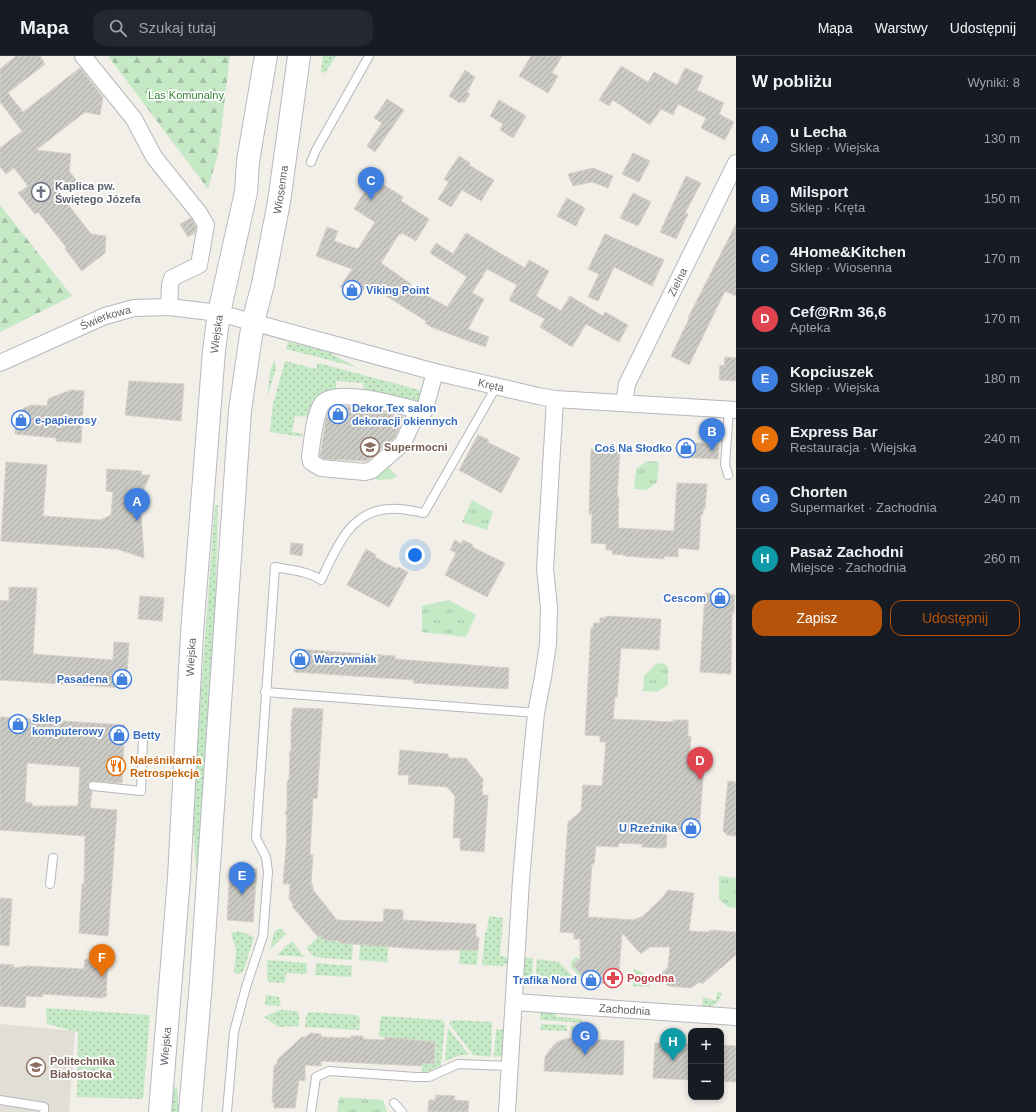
<!DOCTYPE html>
<html lang="pl">
<meta charset="utf-8">
<style>
:root{--surface:#171b24;--page:#242831;--text:#f1f3f6;--muted:#9ea1a6;--line:#363941;--accent:#b45309}
body{margin:0;font-family:Arial,sans-serif;background:var(--page);color:var(--text)}
.controls{position:absolute;right:12px;bottom:12px;display:grid;overflow:hidden;border-radius:8px;box-shadow:0 2px 6px #0003}
.controls button{width:36px;height:36px;display:grid;place-items:center;padding:0;border:0;border-bottom:1px solid var(--line);background:var(--surface);color:var(--text);font:20px sans-serif}
.you{position:absolute;left:415px;top:499px;width:14px;height:14px;margin:-10px;border:3px solid #fff;border-radius:50%;background:#1a73e8;box-shadow:0 0 0 6px #1a73e833}
.badge{display:grid;place-items:center;width:26px;height:26px;border-radius:50%;background:var(--accent);color:#fff;font-size:13px;font-weight:700}
.pin{position:absolute;translate:-50% -33px;filter:drop-shadow(0 1px 2px #0008)}
.pin::after{content:'';position:absolute;top:21px;width:14px;height:12px;background:inherit;clip-path:polygon(0 0,100% 0,50% 100%)}
.list{margin:0;padding:0;list-style:none}
h2{display:flex;justify-content:space-between;align-items:center;height:52px;margin:0;padding:0 16px;font-size:17px}
h2 small{font-size:13px;font-weight:400;color:var(--muted)}
.list li{display:grid;grid-template-columns:26px 1fr auto;gap:12px;align-items:center;box-sizing:border-box;height:60px;padding:0 16px;border-top:1px solid var(--line)}
.list b{display:block;font-size:15px;white-space:nowrap}
.list p{margin:0;font-size:13px;white-space:nowrap;color:var(--muted)}
.list em{font-size:13px;font-style:normal;color:var(--muted)}
.actions{display:flex;gap:8px;padding:12px 16px}
.actions a{flex:1;padding:9px 0;border:1px solid var(--accent);border-radius:12px;text-align:center;font-size:14px;color:var(--accent)}
.actions .main{background:var(--accent);color:#fff}
.icon{flex:none;width:22px;height:22px;fill:none;stroke:currentColor;stroke-width:2;stroke-linecap:round;stroke-linejoin:round}
.map{position:relative;flex:none;width:736px;height:1056px;overflow:hidden}
header{display:flex;align-items:center;gap:24px;box-sizing:border-box;height:56px;padding:0 20px;background:var(--surface);border-bottom:1px solid var(--line)}
header strong{font-size:19px}
nav{display:flex;gap:22px;margin-inline-start:auto;font-size:14px}
.search{width:280px;height:36px;background:var(--page);display:flex;align-items:center;gap:10px;box-sizing:border-box;padding:0 14px;border-radius:12px;color:var(--muted);font-size:15px}
main{display:flex}
aside{flex:1;background:var(--surface)}
.map>svg:first-child{display:block}
.education{fill:#e1ded6}
.grass{fill:url(#grass-dots)}
.forest{fill:url(#forest-firs)}
.park{fill:url(#park-tufts)}
.building{fill:url(#building-hatch);stroke:#d6d1c6;fill-rule:evenodd}
.lines{fill:none;stroke-linecap:round;stroke-linejoin:round}
.service-casing{stroke:#b5b8bc;stroke-width:10}
.minor-casing{stroke:#b5b8bc;stroke-width:18}
.secondary-casing{stroke:#b6babf;stroke-width:24}
.service{stroke:#fff;stroke-width:8}
.minor{stroke:#fff;stroke-width:16}
.secondary{stroke:#fff;stroke-width:22}
.labels{text-anchor:middle;dominant-baseline:central;stroke-width:3.5;stroke-linejoin:round;paint-order:stroke}
.park-label{font-size:11px;fill:#348238;stroke:#fff}
.worship-label{font-size:11px;font-weight:bold;fill:#5b616d;stroke:#fff;text-anchor:start}
.street-label{font-size:11px;fill:#5f6368;stroke:#fff}
.shop-label{font-size:11px;font-weight:bold;fill:#366cbe;stroke:#fff;text-anchor:start}
.education-label{font-size:11px;font-weight:bold;fill:#785e54;stroke:#fff;text-anchor:start}
.food-label{font-size:11px;font-weight:bold;fill:#c56008;stroke:#fff;text-anchor:start}
.health-label{font-size:11px;font-weight:bold;fill:#be3a42;stroke:#fff;text-anchor:start}
</style>
<header>
<strong>Mapa</strong>
<div class="search"><svg class="icon" aria-label="search" viewBox="0 0 24 24"><circle cx="10" cy="10" r="6"/><path d="M15 15l6 6"/></svg>Szukaj tutaj</div>
<nav><a>Mapa</a><a>Warstwy</a><a>Udostępnij</a></nav>
</header>
<main>
<div class="map">
<svg width="736" height="1056" viewBox="0 0 736 1056">
<defs>
<pattern id="grass-dots" width="8" height="8" patternUnits="userSpaceOnUse"><rect width="8" height="8" fill="#c5e8c5"/><path d="M2 2h.1M6 6h.1" fill="none" stroke="#a3c0a4" stroke-width="1.8" stroke-linecap="round"/></pattern>
<pattern id="forest-firs" width="22" height="20" patternUnits="userSpaceOnUse"><rect width="22" height="20" fill="#c5e8c5"/><path d="M5 1l3.5 6h-7zM16 11l3.5 6h-7z" fill="#a3c0a4"/></pattern>
<pattern id="park-tufts" width="24" height="20" patternUnits="userSpaceOnUse"><rect width="24" height="20" fill="#c5e8c5"/><path d="M3 7l-1-3M5 7V3M7 7l1-3M15 17l-1-3M17 17v-4M19 17l1-3" fill="none" stroke="#a3c0a4"/></pattern>
<pattern id="building-hatch" width="6" height="6" patternUnits="userSpaceOnUse"><rect width="6" height="6" fill="#cccac5"/><path d="M-1 1l2-2M0 6l6-6M5 7l2-2" fill="none" stroke="#a9a8a4"/></pattern>
</defs>
<rect width="100%" height="100%" fill="#f1efe8"/>
<path class="education" d="M0 968 75 975 69 1056H0Z"/>
<path class="grass" d="M323 0H336L325 17 321 16Z
M288 286 328 296 356 311 286 293Z
M275 305 276 313 267 341 271 311Z
M285 305 316 313 318 307 423 335 419 346 415 348 367 336 363 333V327L336 325V334L310 361 295 360 292 376 303 378 302 381 270 376 273 348Z
M215 449H218L215 577 199 813 196 812 192 757Z
M489 860 503 862 500 899 508 902 510 905 502 910 482 909 485 877 487 873Z
M280 872 286 878 270 893 274 876Z
M239 875 254 881 244 914 241 918 234 917 236 894 231 877Z
M320 879 325 884 353 888 352 904 314 901 306 892Z
M292 885 304 901 277 899Z
M389 887 387 906 359 904 360 888Z
M460 893 478 894 477 909 459 908Z
M576 901 580 903 573 909 587 925 593 926V928L585 927 571 911V906Z
M524 902H533L532 926 522 925Z
M537 903 559 906 574 922V927L535 925Z
M267 904 307 907 306 918 286 917 285 927 269 926 267 924Z
M316 907 352 910 351 921 315 919Z
M634 913C643 915 650 921 649 931L633 930Z
M717 936 722 937C719 947 713 952 702 951L703 941 716 945Z
M266 939 279 941 281 950 265 949Z
M46 952 150 959 143 1043 77 1041 78 976 47 968Z
M280 954 297 955 299 959V970L279 971 264 961Z
M541 955 555 956 557 961 582 963V967L542 964 540 963Z
M309 956 357 959 360 963 359 974 305 971 306 960Z
M382 960 442 964 445 968 441 1010 422 1018V1007L434 1008 435 986 412 983V985L397 984V982L381 981 379 979 380 964Z
M453 964 492 966 491 1001 473 999 449 967Z
M542 968 567 969V975L541 974 540 972Z
M571 970 590 971 589 976 571 975Z
M448 972 469 999H460L445 1005Z
M496 973 505 974 504 1000 494 1001Z
M174 1031 177 1032 179 1056H172Z"/>
<path class="forest" d="M108 0H230L218 98 208 133Z
M0 149 72 240 0 276Z"/>
<path class="park" d="M647 405 659 406 657 426 647 434 634 433 636 413Z
M387 410 397 420 393 423 376 424V417Z
M472 444 493 456 487 474 462 466Z
M449 544 476 559 466 581 422 576V550Z
M657 607 664 608 668 611V629L657 636 643 635 644 620Z
M719 820 736 822V852L728 851 719 843Z
M339 1041 383 1044 387 1056H337Z"/>
<path class="building" d="M16 0H40L45 8 8 37 23 56 80 12 103 41 100 59 85 56 36 94 71 98 69 115 77 125 60 138 91 178 106 180 105 197 82 215 65 193 66 191 38 156 35 158 18 137 28 130 14 112 6 118 0 111V92L22 75 0 46V13Z
M531 0H562L552 17 558 20 548 37 519 20Z
M621 10 648 26 654 16 677 29 685 12 703 20 697 34 724 47 719 58 734 66 725 84 701 72 706 62 678 48 673 59 661 53 650 69 613 44 609 50 599 44Z
M465 14 475 21 467 36 470 38 464 47 461 45 460 47 449 40Z
M387 43 404 54 375 96 367 90 382 67 374 62Z
M499 44 526 60 513 82 500 74 503 68 490 60Z
M633 97 650 105 639 126 622 118Z
M459 100 470 107 469 109 494 124 481 145 462 134 451 151 438 143 449 126 444 123Z
M593 112 613 120 608 132 592 126 573 130 568 118Z
M686 120 701 127 685 157 688 158 676 183 660 176Z
M373 122 403 141 401 145 429 163 416 185 402 177 401 179 399 178 381 207 411 228 410 230 447 251 467 221 430 197 436 187 453 198 466 177 525 212 529 204 549 215 536 240 561 255 570 240 603 260 605 256 628 269 619 286 586 268 572 291 540 271 545 263 509 244 517 229 487 213 472 237 484 243 468 273 489 281 485 291 431 271 425 267 426 265 367 228 358 242 340 231 352 213 316 200 327 171 338 175 334 185 358 193 375 166 354 153Z
M633 137 651 146 638 170 620 162Z
M567 142 585 152 576 170 557 160Z
M191 162 196 171 195 177 188 181 180 168Z
M736 168V240L725 235 689 309 671 300 689 263 688 262Z
M605 178 664 204 652 230 614 211 598 245 588 241 599 218 588 213Z
M725 301 736 302V325L719 324 720 309 724 310Z
M129 325 184 328 181 365 125 359Z
M71 334 84 335 81 387 56 385V382L15 378V370L22 353 31 349 47 350 48 343Z
M340 350 368 353 404 361 395 381 367 405 324 403 320 400 326 363 329 355Z
M478 379 489 384 487 386 520 402 501 437 459 414Z
M680 386 719 388 718 403 679 401Z
M591 393 620 395 617 441H619L618 472 674 475 677 427 707 428 705 453H703V458H701L699 494 678 492V501L664 500V503L625 500V499L612 498V494H606V488L591 487 592 458H589Z
M6 406 47 409 43 460 101 464 111 459 113 436 106 435 107 413 142 415 141 419H150L140 442 144 502 117 493 1 485Z
M455 484 461 488 463 484 473 489 472 491 505 507 487 541 445 519 456 497 450 494Z
M291 487 303 488 302 500 290 498Z
M366 493 376 499 375 501 397 513 398 511 408 516 389 551 347 529Z
M9 531 37 532 33 598 113 604 114 586 129 587 126 632 0 624V544L9 545Z
M705 537 735 539 734 557H732L731 618 700 616Z
M140 540 164 542 162 565 138 563Z
M606 560 661 563 659 594 621 592 617 641H615L613 663 673 666V664H688V680H691L689 708 704 709 699 775 678 774V776H667L666 792 642 791V788L619 787 618 791 596 790 594 808H592L588 861 634 864 643 860 662 842 668 834 694 837 689 875 709 876 710 874 736 876V899L702 928 700 926 691 932 668 930 659 920 668 911 670 891H650L641 898 622 877 618 928 599 927 596 930 594 926H587L573 909 580 903V883H574V877L560 876 568 766 581 755 583 729 602 730 606 686H600V680L585 679 591 572H593L594 567H600V562H606Z
M296 593 395 600V603L509 612 508 633 413 627 414 624 294 616Z
M293 652 323 653 317 743 313 742 310 799H313L311 829H313V834L337 864 383 866 384 853 403 854V864L476 868V881H479L478 894H431L340 887V885L325 884 320 879 318 881 292 850 294 849 289 843 290 828H283L287 779H286L287 760 285 757 287 754V726L289 723 290 700 289 697 291 694V668Z
M0 661 125 669 122 727 93 725 89 726 88 730 92 735 90 752 117 754 108 880 79 877 82 828H84L85 780 0 774ZM27 707 80 711 78 750H32V747L25 746Z
M400 694 448 698V702H466L483 723 482 739H488L484 796 460 794V782H453L455 740 447 731 408 728 409 719H398Z
M728 725 736 726V780L727 779 723 775Z
M230 811 257 813 253 866 227 864Z
M0 842 12 843 9 890 0 889Z
M85 903 108 905 106 941 103 940V942L43 938 42 941 26 940 25 952 0 950V908L14 909 13 912 28 910 84 913Z
M310 977 321 978V981L351 982V980H363V983L385 984V981L435 986 434 1008 422 1007V1010L321 1005V1010L305 1009V1025L299 1024 295 1052H274V1046H272L274 1010 277 1007 278 1003 302 981H306Z
M568 982 624 985 623 1019 544 1015 545 1001 551 992 557 986Z
M655 987 691 988V1024L653 1022Z
M721 989 736 990V1026L721 1025Z
M436 1039 455 1040 454 1044 469 1045 468 1056H428L429 1044H435Z"/>
<g class="lines">
<g class="service-casing">
<path id="service" d="M311 106 316 94 369 0
M728 419 725 408 729 354
M265 636 536 657
M93 730 141 735 143 683
M50 828 53 802
M0 1044 44 1051V1056
M394 1047 402 1056
M227 1056 234 976 246 931 263 880 268 816 266 801 256 782 275 511C290 514 308 515 321 524 336 493 350 454 390 453 401 452 413 455 424 457L496 331
M311 1056 316 1021 329 1015 416 1021H429L458 1008 510 1010"/>
</g>
<g class="minor-casing">
<g id="minor">
<path d="M83 0 134 63 154 101 199 157 206 169 199 209 172 222 170 229 169 251"/>
<path id="s1" d="M0 307 105 260 134 252 169 251 219 257 435 316 538 340 555 343 736 354"/>
<path id="s2" d="M624 347 627 328 736 107"/>
<path d="M424 356C405 351 333 329 321 349 314 362 312 386 310 401L311 406 321 412 365 416 372 414 403 387 413 365 424 356 435 316"/>
<path id="s3" d="M514 946 736 961"/>
<path d="M507 1056 521 824 530 718 536 657 543 621 548 588 549 551 545 513 555 343"/>
</g>
</g>
<g class="secondary-casing">
<g id="secondary">
<path id="s4" d="M160 1056 179 822 192 577 214 295 219 257 246 136 248 105 266 0"/>
<path id="s5" d="M190 1056 201 926 240 354 253 266 263 228 279 146 299 0"/>
</g>
</g>
<use href="#service" class="service"/>
<use href="#minor" class="minor"/>
<use href="#secondary" class="secondary"/>
</g>
<defs>
<g id="church-ring" transform="scale(1)"><circle r="9.5" fill="#fff" stroke="#6b7280" stroke-width="1.5"/><path d="M-1.2-6h2.4v3.5h3.3v2.4h-3.3V6h-2.4V-.1h-3.3v-2.4h3.3Z" fill="#6b7280"/></g>
<g id="shop-ring" transform="scale(1)"><circle r="9.5" fill="#fff" stroke="#3f7fe0" stroke-width="1.5"/><path d="M-5-2.5h2.3a2.7 3.5 0 0 1 5.4 0H5L5.5 6h-11ZM-1.5-2.5h3a1.5 2.3 0 0 0-3 0Z" fill="#3f7fe0"/></g>
<g id="school-ring" transform="scale(1)"><circle r="9.5" fill="#fff" stroke="#8d6e63" stroke-width="1.5"/><path d="M0-5L7-2L0 1L-7-2ZM-4 1L0 2.5L4 1V4Q0 6-4 4Z" fill="#8d6e63"/></g>
<g id="restaurant-ring" transform="scale(1)"><circle r="9.5" fill="#fff" stroke="#e8710a" stroke-width="1.5"/><path d="M-5-6h1v4h1v-4h1v4h1v-4h1v5L-1.5 .5V6h-2V.5L-5-1ZM5-6V6H3V1.5H1.5Q1.5-4 5-6Z" fill="#e8710a"/></g>
<g id="pharmacy-ring" transform="scale(1)"><circle r="9.5" fill="#fff" stroke="#e0444e" stroke-width="1.5"/><path d="M-2-6h4v4h4v4h-4v4h-4v-4h-4v-4h4Z" fill="#e0444e"/></g>
<g id="university-ring" transform="scale(1)"><circle r="9.5" fill="#fff" stroke="#8d6e63" stroke-width="1.5"/><path d="M0-5L7-2L0 1L-7-2ZM-4 1L0 2.5L4 1V4Q0 6-4 4Z" fill="#8d6e63"/></g>
</defs>
<g fill-rule="evenodd">
<use href="#church-ring" x="41" y="136"/>
<use href="#shop-ring" x="352" y="234"/>
<use href="#shop-ring" x="338" y="358"/>
<use href="#shop-ring" x="21" y="364"/>
<use href="#school-ring" x="370" y="391"/>
<use href="#shop-ring" x="686" y="392"/>
<use href="#shop-ring" x="720" y="542"/>
<use href="#shop-ring" x="300" y="603"/>
<use href="#shop-ring" x="122" y="623"/>
<use href="#shop-ring" x="18" y="668"/>
<use href="#shop-ring" x="119" y="679"/>
<use href="#restaurant-ring" x="116" y="710"/>
<use href="#shop-ring" x="691" y="772"/>
<use href="#pharmacy-ring" x="613" y="922"/>
<use href="#shop-ring" x="591" y="924"/>
<use href="#university-ring" x="36" y="1011"/>
</g>
<g class="labels">
<g class="park-label">
<text x="186" y="39">Las Komunalny</text>
</g>
<g class="worship-label">
<text x="55" y="130">Kaplica pw.<tspan x="55" dy="13">Świętego Józefa</tspan></text>
</g>
<g class="street-label">
<text stroke="none"><textPath href="#s5" startOffset="928">Wiosenna</textPath></text>
<text stroke="none"><textPath href="#s2" startOffset="133">Zielna</textPath></text>
<text stroke="none"><textPath href="#s1" startOffset="115">Świerkowa</textPath></text>
<text stroke="none"><textPath href="#s4" startOffset="780">Wiejska</textPath></text>
<text stroke="none"><textPath href="#s1" startOffset="512">Kręta</textPath></text>
<text stroke="none"><textPath href="#s4" startOffset="456">Wiejska</textPath></text>
<text stroke="none"><textPath href="#s3" startOffset="111">Zachodnia</textPath></text>
<text stroke="none"><textPath href="#s4" startOffset="66">Wiejska</textPath></text>
</g>
<g class="shop-label">
<text x="366" y="234">Viking Point</text>
<text x="352" y="352">Dekor Tex salon<tspan x="352" dy="13">dekoracji okiennych</tspan></text>
<text x="35" y="364">e-papierosy</text>
<text x="672" y="392" text-anchor="end">Coś Na Słodko</text>
<text x="706" y="542" text-anchor="end">Cescom</text>
<text x="314" y="603">Warzywniak</text>
<text x="108" y="623" text-anchor="end">Pasadena</text>
<text x="32" y="662">Sklep<tspan x="32" dy="13">komputerowy</tspan></text>
<text x="133" y="679">Betty</text>
<text x="677" y="772" text-anchor="end">U Rzeźnika</text>
<text x="577" y="924" text-anchor="end">Trafika Nord</text>
</g>
<g class="education-label">
<text x="384" y="391">Supermocni</text>
<text x="50" y="1005">Politechnika<tspan x="50" dy="13">Białostocka</tspan></text>
</g>
<g class="food-label">
<text x="130" y="704">Naleśnikarnia<tspan x="130" dy="13">Retrospekcja</tspan></text>
</g>
<g class="health-label">
<text x="627" y="922">Pogodna</text>
</g>
</g>
</svg>
<div class="controls">
<button>+</button>
<button>−</button>
</div>
<div class="you"></div>
<div class="pin badge" style="left:137px;top:465px;background:#3f7fe0">A</div>
<div class="pin badge" style="left:712px;top:395px;background:#3f7fe0">B</div>
<div class="pin badge" style="left:371px;top:144px;background:#3f7fe0">C</div>
<div class="pin badge" style="left:700px;top:724px;background:#e0444e">D</div>
<div class="pin badge" style="left:242px;top:839px;background:#3f7fe0">E</div>
<div class="pin badge" style="left:102px;top:921px;background:#e8710a">F</div>
<div class="pin badge" style="left:585px;top:999px;background:#3f7fe0">G</div>
<div class="pin badge" style="left:673px;top:1005px;background:#0f9aa8">H</div>
</div>
<aside>
<h2>W pobliżu<small>Wyniki: 8</small></h2>
<ul class="list">
<li><span class="badge" style="background:#3f7fe0">A</span><div><b>u Lecha</b><p>Sklep · Wiejska</p></div><em>130 m</em></li>
<li><span class="badge" style="background:#3f7fe0">B</span><div><b>Milsport</b><p>Sklep · Kręta</p></div><em>150 m</em></li>
<li><span class="badge" style="background:#3f7fe0">C</span><div><b>4Home&amp;Kitchen</b><p>Sklep · Wiosenna</p></div><em>170 m</em></li>
<li><span class="badge" style="background:#e0444e">D</span><div><b>Cef@Rm 36,6</b><p>Apteka</p></div><em>170 m</em></li>
<li><span class="badge" style="background:#3f7fe0">E</span><div><b>Kopciuszek</b><p>Sklep · Wiejska</p></div><em>180 m</em></li>
<li><span class="badge" style="background:#e8710a">F</span><div><b>Express Bar</b><p>Restauracja · Wiejska</p></div><em>240 m</em></li>
<li><span class="badge" style="background:#3f7fe0">G</span><div><b>Chorten</b><p>Supermarket · Zachodnia</p></div><em>240 m</em></li>
<li><span class="badge" style="background:#0f9aa8">H</span><div><b>Pasaż Zachodni</b><p>Miejsce · Zachodnia</p></div><em>260 m</em></li>
</ul>
<div class="actions"><a class="main">Zapisz</a><a>Udostępnij</a></div>
</aside>
</main>
